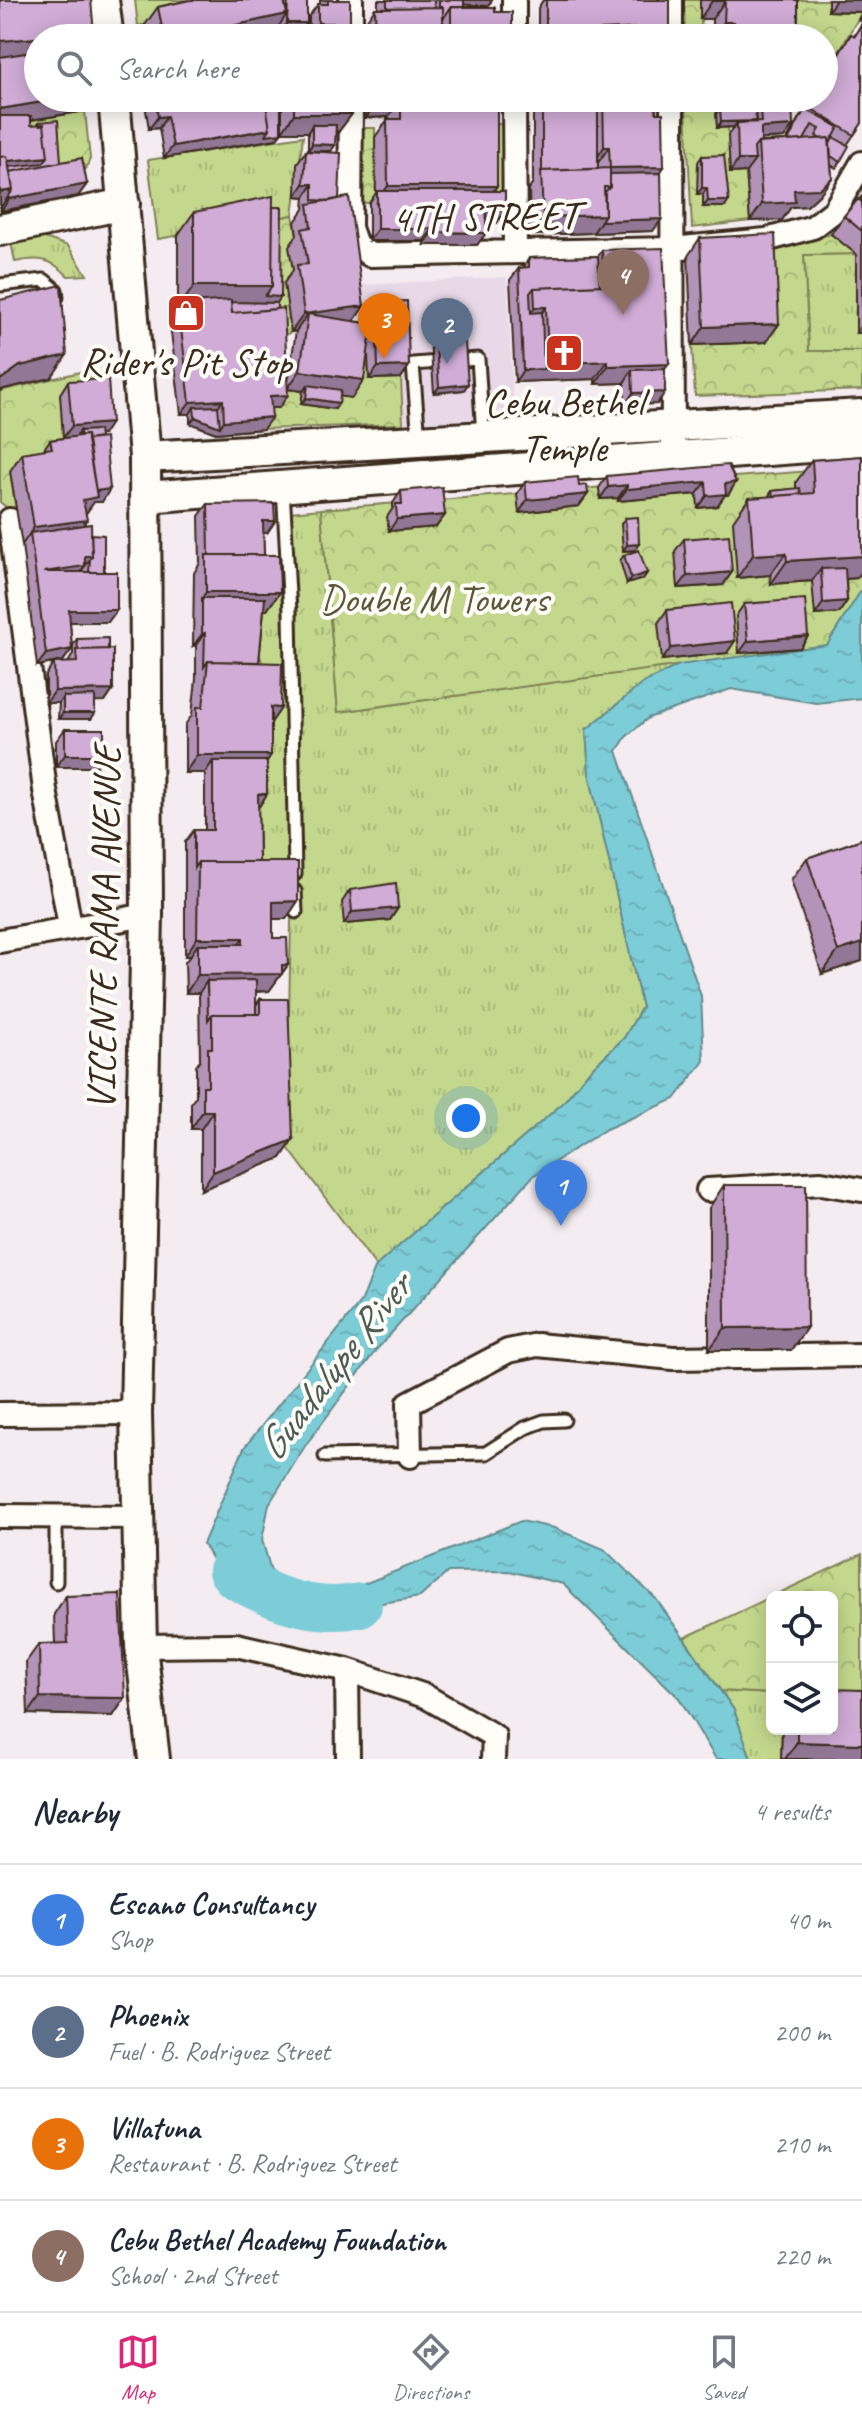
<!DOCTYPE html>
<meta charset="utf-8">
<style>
:root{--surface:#fff;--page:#f2f2f3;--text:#1f2937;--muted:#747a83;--line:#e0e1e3;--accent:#db2777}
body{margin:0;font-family:Caveat,sans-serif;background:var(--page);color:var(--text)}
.controls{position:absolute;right:24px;bottom:24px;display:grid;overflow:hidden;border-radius:12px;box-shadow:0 4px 20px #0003}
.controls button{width:72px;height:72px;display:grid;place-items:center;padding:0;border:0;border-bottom:2px solid var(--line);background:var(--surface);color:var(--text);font:40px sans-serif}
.you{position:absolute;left:466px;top:1118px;width:28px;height:28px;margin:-20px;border:6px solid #fff;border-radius:50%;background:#1a73e8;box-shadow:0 0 0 12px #1a73e833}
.badge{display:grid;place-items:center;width:52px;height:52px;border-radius:50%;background:var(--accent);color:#fff;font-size:26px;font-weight:700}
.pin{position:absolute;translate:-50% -66px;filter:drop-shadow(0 2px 4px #0008)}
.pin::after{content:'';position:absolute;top:42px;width:28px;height:24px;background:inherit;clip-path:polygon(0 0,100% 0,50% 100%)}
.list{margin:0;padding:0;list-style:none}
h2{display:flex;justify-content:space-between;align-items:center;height:104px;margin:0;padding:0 32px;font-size:34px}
h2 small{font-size:26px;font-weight:400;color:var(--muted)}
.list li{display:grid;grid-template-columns:52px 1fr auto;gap:24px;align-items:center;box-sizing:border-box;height:112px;padding:0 32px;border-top:2px solid var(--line)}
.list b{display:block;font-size:30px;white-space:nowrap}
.list p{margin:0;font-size:26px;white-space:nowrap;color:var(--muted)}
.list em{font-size:26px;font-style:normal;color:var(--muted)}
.icon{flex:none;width:44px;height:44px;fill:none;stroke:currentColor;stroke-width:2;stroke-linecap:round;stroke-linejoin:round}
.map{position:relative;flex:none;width:862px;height:1759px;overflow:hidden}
.search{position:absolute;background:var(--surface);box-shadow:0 4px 20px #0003;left:24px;right:24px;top:24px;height:88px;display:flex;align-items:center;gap:20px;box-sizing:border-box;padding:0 28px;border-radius:44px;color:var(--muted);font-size:30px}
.sheet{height:552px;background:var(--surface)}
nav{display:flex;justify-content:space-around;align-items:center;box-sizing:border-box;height:112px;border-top:2px solid var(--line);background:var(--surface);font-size:22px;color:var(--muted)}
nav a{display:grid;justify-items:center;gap:4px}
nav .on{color:var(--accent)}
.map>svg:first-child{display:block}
.built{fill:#e9d9e8}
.grass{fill:url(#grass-tufts);stroke:#808156;stroke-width:2}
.forest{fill:url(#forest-crowns);stroke:#808156;stroke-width:2}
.water{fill:url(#water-ripples);stroke:#638c8e;stroke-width:2}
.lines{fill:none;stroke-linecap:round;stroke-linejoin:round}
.river{stroke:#7dcdd9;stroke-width:44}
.lane-casing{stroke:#3b2a1e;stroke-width:17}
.street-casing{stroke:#3b2a1e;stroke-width:28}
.secondary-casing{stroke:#3b2a1e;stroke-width:36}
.lane{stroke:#fdfcf7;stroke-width:11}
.street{stroke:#fdfcf7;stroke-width:22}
.secondary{stroke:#fdfcf7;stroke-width:30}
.wall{fill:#b394b8;stroke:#3b2a1e;stroke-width:2}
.shaded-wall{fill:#927896;stroke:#3b2a1e;stroke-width:2}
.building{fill:#d0acd6;stroke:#3b2a1e;stroke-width:2}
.labels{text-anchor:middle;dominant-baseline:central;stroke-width:8;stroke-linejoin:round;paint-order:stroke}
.street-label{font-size:40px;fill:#3b2a1e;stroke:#fdfcf7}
.poi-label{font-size:40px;fill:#3b2a1e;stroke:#fdfcf7}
.park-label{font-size:40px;fill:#5d563a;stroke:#fdfcf7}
.water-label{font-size:42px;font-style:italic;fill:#4f5b56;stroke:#fdfcf7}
</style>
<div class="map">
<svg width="862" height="1759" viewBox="0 0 862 1759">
<defs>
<pattern id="grass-tufts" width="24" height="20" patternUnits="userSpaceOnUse" patternTransform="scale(2)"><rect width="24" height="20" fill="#c4d88d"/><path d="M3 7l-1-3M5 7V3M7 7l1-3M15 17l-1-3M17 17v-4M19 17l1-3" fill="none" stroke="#a9ba79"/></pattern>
<pattern id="forest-crowns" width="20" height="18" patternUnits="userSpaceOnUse" patternTransform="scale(2)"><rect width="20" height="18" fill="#c4d88d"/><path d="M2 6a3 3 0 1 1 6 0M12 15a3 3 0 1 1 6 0" fill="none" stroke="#a9ba79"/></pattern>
<pattern id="water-ripples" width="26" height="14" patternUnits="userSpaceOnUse" patternTransform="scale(2)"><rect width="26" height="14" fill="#7dcdd9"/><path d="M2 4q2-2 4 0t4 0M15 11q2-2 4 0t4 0" fill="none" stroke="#6db0ba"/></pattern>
</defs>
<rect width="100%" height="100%" fill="#f4ecf0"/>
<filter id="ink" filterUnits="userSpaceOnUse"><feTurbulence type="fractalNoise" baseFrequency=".0125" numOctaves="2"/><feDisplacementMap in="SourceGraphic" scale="16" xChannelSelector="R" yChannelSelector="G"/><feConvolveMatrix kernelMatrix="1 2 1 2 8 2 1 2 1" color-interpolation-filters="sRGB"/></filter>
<g filter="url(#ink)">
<path class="built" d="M507 277 514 418 366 426 359 285Z"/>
<path class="grass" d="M303 136 293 215 158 239 148 160Z
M39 236 68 246 87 275 68 276C51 258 38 257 15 262L11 242Z
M856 254V333H862V351L809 352 804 255Z
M321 509 338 712 679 665 643 683 586 730 589 773 642 1007 624 1038 590 1070 563 1103 376 1266 286 1145 292 879 250 880V807L259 806 269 680 256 646 267 572 281 571 279 513Z
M721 1691 772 1694V1729H782L781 1759H751L734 1710Z"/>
<path class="forest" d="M135 0H261L138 26Z
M684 0H719L700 1 702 38H685Z
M785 0H828L829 11 862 12 829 68H824V38H785Z
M716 105 717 127H728L730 172H746L750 221 692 228 686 107Z
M85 111 90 159 77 188 58 173 35 128 21 121Z
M484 124H508V203H485Z
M358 128H375L376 203H358Z
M293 215 299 245 291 332 277 340 274 219Z
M831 234 856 254 804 255 809 351H862V390L695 396 692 345 766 342 762 252Z
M368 339 369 379 401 378 403 424 263 429 262 408 279 407 287 389 303 391 302 404 334 409 337 396 352 398Z
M93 369 99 391 64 438 10 471 17 516 0 502V391Z
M862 467V589L827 645 338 712 321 509Z
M862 1554V1700L832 1698V1597H772V1694L721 1691 684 1638Z"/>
<path class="water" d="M862 589V698L816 703 731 689 648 718 626 737 617 751 701 996 704 1061 675 1099 606 1129 533 1176 377 1349 305 1446 269 1504 262 1540 271 1571 297 1588 344 1592 521 1521 554 1528 604 1549 656 1599 734 1710 751 1759H716L679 1698 563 1584 509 1571 448 1572 420 1597 337 1610 243 1594 221 1575 203 1544 244 1448 362 1300 376 1266 563 1103 590 1070 624 1038 642 1007 589 773 586 730 643 683 679 665 827 645Z"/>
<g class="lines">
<path class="river" d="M230 1571 235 1577C273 1599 316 1615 360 1605"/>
<g class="lane-casing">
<path id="lane" d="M0 285 44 280 56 290 57 297
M419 440 413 364 478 359 483 436
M283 488 290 612 295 874
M295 891 296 912
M325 1456 486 1453 525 1428 544 1421 564 1420
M56 1516V1582"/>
</g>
<g class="street-casing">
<path id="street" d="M514 0V38
M671 0V38
M351 38V0
M351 98 350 228 356 245 370 255 672 249 766 240 813 227 834 211 862 163
M514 98 515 252
M672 98 673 458
M10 520 45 790 70 926
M0 941 147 915
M708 1190 821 1183 862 1190
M0 1414 136 1413
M410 1456 409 1403 508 1351 537 1345 673 1358 862 1355
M0 1516 137 1517
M141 1646 236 1645 347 1670 425 1696 494 1736 493 1759
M347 1670 348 1759"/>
</g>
<g class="secondary-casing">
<path id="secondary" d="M103 0 108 38
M114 98 145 457 147 915 136 1413 141 1646 154 1759
M0 230 124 204
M145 457 862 415
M145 497 862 443"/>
</g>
<use href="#lane" class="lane"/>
<use href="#street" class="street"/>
<use href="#secondary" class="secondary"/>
</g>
<path class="wall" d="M0 0 94 33 90 38H38V98H94L85 111 31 120V125H37L39 122 61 162 87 184 78 196 1 211Z
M190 0H307L298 35H278L279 26 275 32H272L273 38H148L145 25 158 7Z
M320 0H350L341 35H309V16L318 4H320Z
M378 0H492L488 6 464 4V7L495 12 512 37V38H363V26L375 8H378Z
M543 0H670V27L662 38H538V8Z
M700 0H798L796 38H704V35L708 29H712V19H700Z
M828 0H862V12L828 11Z
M862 12V22L858 20Z
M862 23V123L847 145 840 162 836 168 831 165 832 178 819 195 807 206 791 207 782 220 750 221 746 172 730 173 728 135 734 127 717 128 716 114 720 108 751 107 750 104 754 100H744L743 98H798H792L784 138 761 139V142L786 141 811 98H824V77L851 34 854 36Z
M144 98H281L277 103 281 133 276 139 164 158 159 128 149 129Z
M282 98H352V114L339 131H336L335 145 331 151H308V132H282Z
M367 98H496L490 106 493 191 497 223H486V233L477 245H424V241H369V203L376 193 375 137 388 119V117L366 118Z
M533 98H655L661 173 653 231 530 235 529 189 533 182Z
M306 151 339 199 364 306 353 321 367 323V321L376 309H380L385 302 409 366 401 378 369 379 368 354 352 398 340 396 335 409 301 404 303 391 287 389 296 331 291 332 284 283 293 270 289 247 297 235 295 222 304 209 305 197 296 196 297 163Z
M702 156 725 207H703V194H697L698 162Z
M862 196V333H856V254L831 234 844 216Z
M194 212 277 303 279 408H271L263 429 216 433 190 423V414H181L169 316 178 304V235Z
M700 238 779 324 766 342 692 345 688 256Z
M602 250 665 369V392L657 404 625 405 624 383 595 384V379L515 382 510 280 519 268H523L529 258 598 256Z
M435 332 464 390 434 393 430 338Z
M68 381 103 435H99L102 502H94L85 514 87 520 83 526 91 534 104 572 108 622H70L72 649 63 661 37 666 22 545 10 471 22 453 43 450 50 440 63 438 60 394Z
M862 456V571L857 578 846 579 847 601 839 613 815 615 812 581 771 584 770 575 737 578 733 521 749 498 768 497 772 491 796 489V482L812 460Z
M607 476 736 482 728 495H725L717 506 698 508 697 494 618 501V498L600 499 599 488Z
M525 482 579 486 588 494 579 506 519 513 517 494Z
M401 491 445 515 436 527 389 531 387 517 393 508V503Z
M208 504 275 521 267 533H263L264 555 280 592 267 610H264L259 662 281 708 271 722V755L267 761V794L258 807 259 862 298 901 286 919H273V938L288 965 269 991 256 992V1005L260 999 293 1140 281 1158 201 1190V1129H191V1103L196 1096V1066L200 1060 199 993H186L185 962 190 956H185V842L194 830H205V773H185V725L192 715 196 679V645L193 646 194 573 200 563 199 516Z
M625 518 635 550 623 551 621 524Z
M684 539 732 572 723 585 678 588 675 551Z
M624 555 647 573 643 579 627 584 620 561Z
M744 604 808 636 800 648 739 653 736 616Z
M667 610 727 653 662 660 658 623Z
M77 639 108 649 113 690 105 702H95V713L91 719H58L59 703H46V675L54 663H68L73 654V645Z
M65 729 96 767H56V741Z
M862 839V961L822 974 791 880 807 858Z
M350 890 398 908 390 920 344 924 342 902Z
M724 1185 807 1327 791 1350H709V1208Z
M66 1596 125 1698 113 1716 28 1714 26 1662 39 1644H55L54 1614Z
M782 1729H832L862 1759H781Z"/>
<path class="shaded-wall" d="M439 0H492L488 6 439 3Z
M836 0H862V12L828 11Z
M712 1H725L712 19H700Z
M287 14 275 32 245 38H175Z
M724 22H734L723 38H713Z
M287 23H307L298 35H278Z
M318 23H350L341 35H309Z
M670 27 662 38H597L601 30Z
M94 33 90 38H38V54L0 57 1 41Z
M733 35 798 36 796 38H732Z
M66 98H94L85 111 0 125V109Z
M236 98H281L276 105 220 111 228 99Z
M496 98 483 116H435L448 99Z
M374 105H397L388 117 366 118Z
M294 114H352L339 131 312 132V125L308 132H282Z
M167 116 159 128 149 129 158 117Z
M756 121 751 127 737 123 734 127 717 128 721 122Z
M793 126 784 138 752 140 761 128Z
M270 129 281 133 276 139 164 158 173 146Z
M312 144 335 145 331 151H308Z
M604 147H609L597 164 592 165Z
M48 157 39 170 7 173 0 162Z
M738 160H755L746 172 730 173Z
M664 167 652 185 606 186 610 168Z
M832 178 819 195 807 206 791 207 782 220 750 221 762 204 794 190Z
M87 184 78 196 1 211 9 199Z
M304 184H313L305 197 296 196Z
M388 186H497L485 203H376Z
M702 188H707L703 194H697Z
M13 190 0 208V192Z
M708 201H729L725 207H703Z
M486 210 505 211 497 223H477Z
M605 215 593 233 530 235 543 217Z
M662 219 653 231 593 233 601 221Z
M377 229H433L424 241H369Z
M433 232 486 233 477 245H424Z
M194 286H272L281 297 273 309H178Z
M364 306 352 324 308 314 296 331 291 332 304 314Z
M535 307H546L534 324 522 325Z
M779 324 766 342 692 345 704 327Z
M862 325V333H856Z
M67 355 51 378 4 389 0 391V380L20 366Z
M608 361 595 379 515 382 523 370 544 369 548 364Z
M669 364 656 381 632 370 624 383 595 384 608 366Z
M409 366 401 378 369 379 378 367Z
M300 371 364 380 352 398 306 392 308 385 303 391 287 389Z
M468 384 464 390 434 393 439 387Z
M665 392 657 404 625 405 633 393Z
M288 395 279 408H262L270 396Z
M306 398 339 403 335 409 301 404Z
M223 400 214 412 194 407 190 414H181L190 402Z
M195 417 220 427 224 421 272 417 263 429 216 433 190 423Z
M111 423 103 435 81 437 80 431 76 437 63 438 72 426Z
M706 482 697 494 618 501 627 489Z
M736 482 728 495H725L717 506 698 508 707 496 725 484Z
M627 485 618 498 600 499 608 487Z
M110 489 102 502H94L85 515 83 500 92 491Z
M588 494 579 506 519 513 527 500Z
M445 515 436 527 389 531 397 519Z
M87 520 74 538 30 533 22 545 34 527Z
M263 521H275L267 533H254Z
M639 544 635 550 623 551 627 545Z
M786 553 770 575 737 578 753 555Z
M85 556H92L77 578 36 584 44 572Z
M862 556V571L857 578 822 581 821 569 812 581 771 584 787 561Z
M732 572 723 585 678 588 687 576Z
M647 573 643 579 627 584 631 578Z
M206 592H280L267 610H202V598Z
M847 601 839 613 815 615 823 603Z
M69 610H117L108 622H60Z
M205 633 196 645 193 646 202 634Z
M808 636 800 648 739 653 748 641Z
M735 641 727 653 662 660 671 648Z
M72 649 63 661 37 666 46 654Z
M113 690 105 702 63 703V697L59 703H46L55 691Z
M271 707 281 708 269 726Z
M63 713H95L91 719H58Z
M65 755H104L96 767H56Z
M197 755H271L259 773 213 761 205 773H185Z
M258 794H267L259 807H250Z
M298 901 286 919H261L273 902Z
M398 908 390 920 344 924 352 912Z
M197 938H243L230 956 198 944 190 956H185Z
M862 943V961L822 974 838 951Z
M282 965H288L269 991 207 992V981L199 993H186L198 975Z
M203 1111H213L201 1129H191Z
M293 1140 281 1158 201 1190 213 1172Z
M807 1327 791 1350H709L725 1328Z
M40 1697 125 1698 113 1716 28 1714Z
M797 1742 862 1744V1759H785Z"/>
<path class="building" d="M0 0H91L94 33 1 41Z
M190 0H284L287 14 175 38H164L158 7Z
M288 0H307V23H287Z
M328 0H350V23H318V4H328Z
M387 0H434V7L387 8Z
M439 0H464V7H451L443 19V7H439Z
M546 0H670V27L601 30V38H546Z
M712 0H798V36L733 35 734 22H724L725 1Z
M443 7V38H376L375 8Z
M451 7H495V12H512V37L451 38Z
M862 25V123L854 135 807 106 812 98H824V79L851 34 855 36Z
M708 29H716V34H726V38H708Z
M272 31 273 38H234Z
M601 36H649V38H601Z
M38 51V98H66L0 109V57Z
M824 54H826V70L824 74Z
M155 98H236L228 99 229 105 265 98 270 129 173 146 167 116 158 117Z
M294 98H352V114H294Z
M375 98H440V99L401 100 397 105H374Z
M542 98H598V169L542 171Z
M603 98H655L656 113H663L664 167 610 168 609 147H604Z
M759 98H792L793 126 761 128V142L758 143 754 148 755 160H738L737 123 761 122Z
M443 99V106H497V186H388L387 119H401V100Z
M281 103V133L266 135 270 129 266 104Z
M755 107 756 121 721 122 720 108Z
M805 109 839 127 830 144 829 138 821 139 816 136 820 129 812 125 804 140 788 141Z
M0 116H31V125L44 124 48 157 8 161 7 156 0 157Z
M58 120 61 162 10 172 9 167 43 163 48 157 44 124 40 125 39 122Z
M312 125H336L335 145 312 144Z
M833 137 849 146 840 162 831 156 830 144Z
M829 138 832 178 819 189 794 190 795 202 762 204 758 143Z
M306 151 341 153 339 199 330 201 313 200V184H304Z
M724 155 729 201H708L707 188H702V156Z
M7 156 13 190 0 192V157Z
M82 158 87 184 9 199V196L13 190 10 172Z
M610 168V187H604L605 215 543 217 541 171Z
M661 173 662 219 601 221 605 215V192L610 187V174Z
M377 191H505V211L486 210V233L433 232V229H377Z
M273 196 272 286H194V212Z
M349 197 364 306 304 314 297 265 308 264 302 229 311 227 308 204Z
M858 199 862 202V231L844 216Z
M273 207H282L281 297 265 296 272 286Z
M775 234 779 324 704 327 700 238Z
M663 248 669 364 608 366V361L548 364 546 307H535L534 288 604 285 602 250Z
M598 256 600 285 534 288 530 293 531 313 542 312 544 369 523 370 519 268 529 267V258Z
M61 285 67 355 20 366 0 380V300Z
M231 300 232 313 284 308 288 395 270 396 272 417 224 421 223 400 190 402 178 304Z
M407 301 409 366 378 367 376 309H385V302Z
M231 302 277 303V309L232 313Z
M308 314 372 324 364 380 300 371Z
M464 329 468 384 439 387 435 332Z
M665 369V392L633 393 632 370Z
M108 379 111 423 72 426 68 381Z
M308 385 341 390 339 403 306 398Z
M218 406 220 427 195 417 194 407Z
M99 430 100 438 87 440V435H80V431Z
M87 435 97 497 83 500 87 520 34 527 22 453 52 448 50 440Z
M105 438 110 489 96 491 87 440Z
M862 456V556L787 561 786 553 753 555 749 498 814 493 812 460Z
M728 465 736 482 725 484 726 494 707 496 706 482 627 489V485L608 487 607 476Z
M578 477 579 486 587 485 588 494 527 500 525 482Z
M442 487 445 515 397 519 396 504H402L401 491Z
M800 488 801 494 773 496 772 491Z
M274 503 275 521H263L264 555H209L208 504Z
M638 517 639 544 627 545 625 518Z
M91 524 92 556H85V566L44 572H117V610H69L72 649 46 654 30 533Z
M91 534 104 535V572H89L90 559 92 556Z
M729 535 732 572 687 576 684 539Z
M639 550 647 573 631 578 624 555Z
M206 555H279L280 592H206Z
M845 568 847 601 823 603 821 569Z
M202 598H265L259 662 208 661 204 667 205 633 202 634Z
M805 599 808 636 748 641 744 604Z
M731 603 735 641 671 648 667 610Z
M108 638V649L78 650 77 639Z
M113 649V690L55 691 54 663 77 662 76 650Z
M208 661 282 663 281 708 271 707V755H197V707H203Z
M95 696V713H63V697Z
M65 729H104V755H65Z
M213 761H267V794H258L259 862H198L194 868V830H213Z
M862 839V943L838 951 807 858Z
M198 862H298V901L273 902V938H287L288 965H282V974L198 975V944H243V938H197Z
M396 883 398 908 352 912 350 890Z
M256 980V1014H212L208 1020 207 981Z
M260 999H288L293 1140 213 1172V1111H203V1086H208V1048H212V1014H260Z
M724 1185H806L807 1327 725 1328Z
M120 1594 125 1698 40 1697 39 1644 68 1643 66 1596Z
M832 1689 862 1690V1744L797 1742V1729H832Z"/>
</g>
<defs>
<g id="shop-square" transform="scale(2)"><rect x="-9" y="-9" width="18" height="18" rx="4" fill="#c8321e" stroke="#fdfcf7"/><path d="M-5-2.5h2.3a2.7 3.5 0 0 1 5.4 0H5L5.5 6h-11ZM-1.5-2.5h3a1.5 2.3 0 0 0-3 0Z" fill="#fff"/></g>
<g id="church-square" transform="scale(2)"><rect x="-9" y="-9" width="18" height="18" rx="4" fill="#c8321e" stroke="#fdfcf7"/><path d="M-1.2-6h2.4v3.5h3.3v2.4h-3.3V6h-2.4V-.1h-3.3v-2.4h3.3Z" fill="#fff"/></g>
</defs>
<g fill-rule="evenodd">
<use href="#shop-square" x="186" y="313"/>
<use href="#church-square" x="564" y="353"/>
</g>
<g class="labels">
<g class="street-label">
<text transform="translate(485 217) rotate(-1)">4TH STREET</text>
<text transform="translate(104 928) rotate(-89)">VICENTE RAMA AVENUE</text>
</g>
<g class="poi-label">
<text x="186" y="362">Rider's Pit Stop</text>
<text x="564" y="402">Cebu Bethel<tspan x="564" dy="46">Temple</tspan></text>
</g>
<g class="park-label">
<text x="434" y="599">Double M Towers</text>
</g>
<g class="water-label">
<text transform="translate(334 1367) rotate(-52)">Guadalupe River</text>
</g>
</g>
</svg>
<div class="controls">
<button><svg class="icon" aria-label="locate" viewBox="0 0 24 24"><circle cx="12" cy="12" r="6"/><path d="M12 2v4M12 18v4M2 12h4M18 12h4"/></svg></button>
<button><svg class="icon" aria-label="layers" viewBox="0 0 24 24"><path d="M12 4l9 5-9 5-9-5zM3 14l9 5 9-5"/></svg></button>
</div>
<div class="you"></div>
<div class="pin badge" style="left:561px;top:1226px;background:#3f7fe0">1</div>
<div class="pin badge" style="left:447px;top:364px;background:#5c6f8a">2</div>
<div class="pin badge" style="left:384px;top:359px;background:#e8710a">3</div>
<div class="pin badge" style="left:623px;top:315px;background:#8d6e63">4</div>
<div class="search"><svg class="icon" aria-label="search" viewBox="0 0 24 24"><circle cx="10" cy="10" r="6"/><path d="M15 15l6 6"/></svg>Search here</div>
</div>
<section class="sheet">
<h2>Nearby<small>4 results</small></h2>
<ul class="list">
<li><span class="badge" style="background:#3f7fe0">1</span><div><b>Escano Consultancy</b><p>Shop</p></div><em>40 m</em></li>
<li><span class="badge" style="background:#5c6f8a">2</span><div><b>Phoenix</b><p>Fuel · B. Rodriguez Street</p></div><em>200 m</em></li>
<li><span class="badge" style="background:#e8710a">3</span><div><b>Villatuna</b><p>Restaurant · B. Rodriguez Street</p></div><em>210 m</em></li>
<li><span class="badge" style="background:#8d6e63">4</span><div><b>Cebu Bethel Academy Foundation</b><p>School · 2nd Street</p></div><em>220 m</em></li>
</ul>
</section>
<nav>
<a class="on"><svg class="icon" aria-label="map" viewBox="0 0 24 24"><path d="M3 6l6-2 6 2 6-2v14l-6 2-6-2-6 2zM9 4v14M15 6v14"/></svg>Map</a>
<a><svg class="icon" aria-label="directions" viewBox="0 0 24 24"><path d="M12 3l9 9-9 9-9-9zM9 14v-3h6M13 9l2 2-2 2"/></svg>Directions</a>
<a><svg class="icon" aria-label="saved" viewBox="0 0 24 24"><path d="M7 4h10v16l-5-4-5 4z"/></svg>Saved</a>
</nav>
